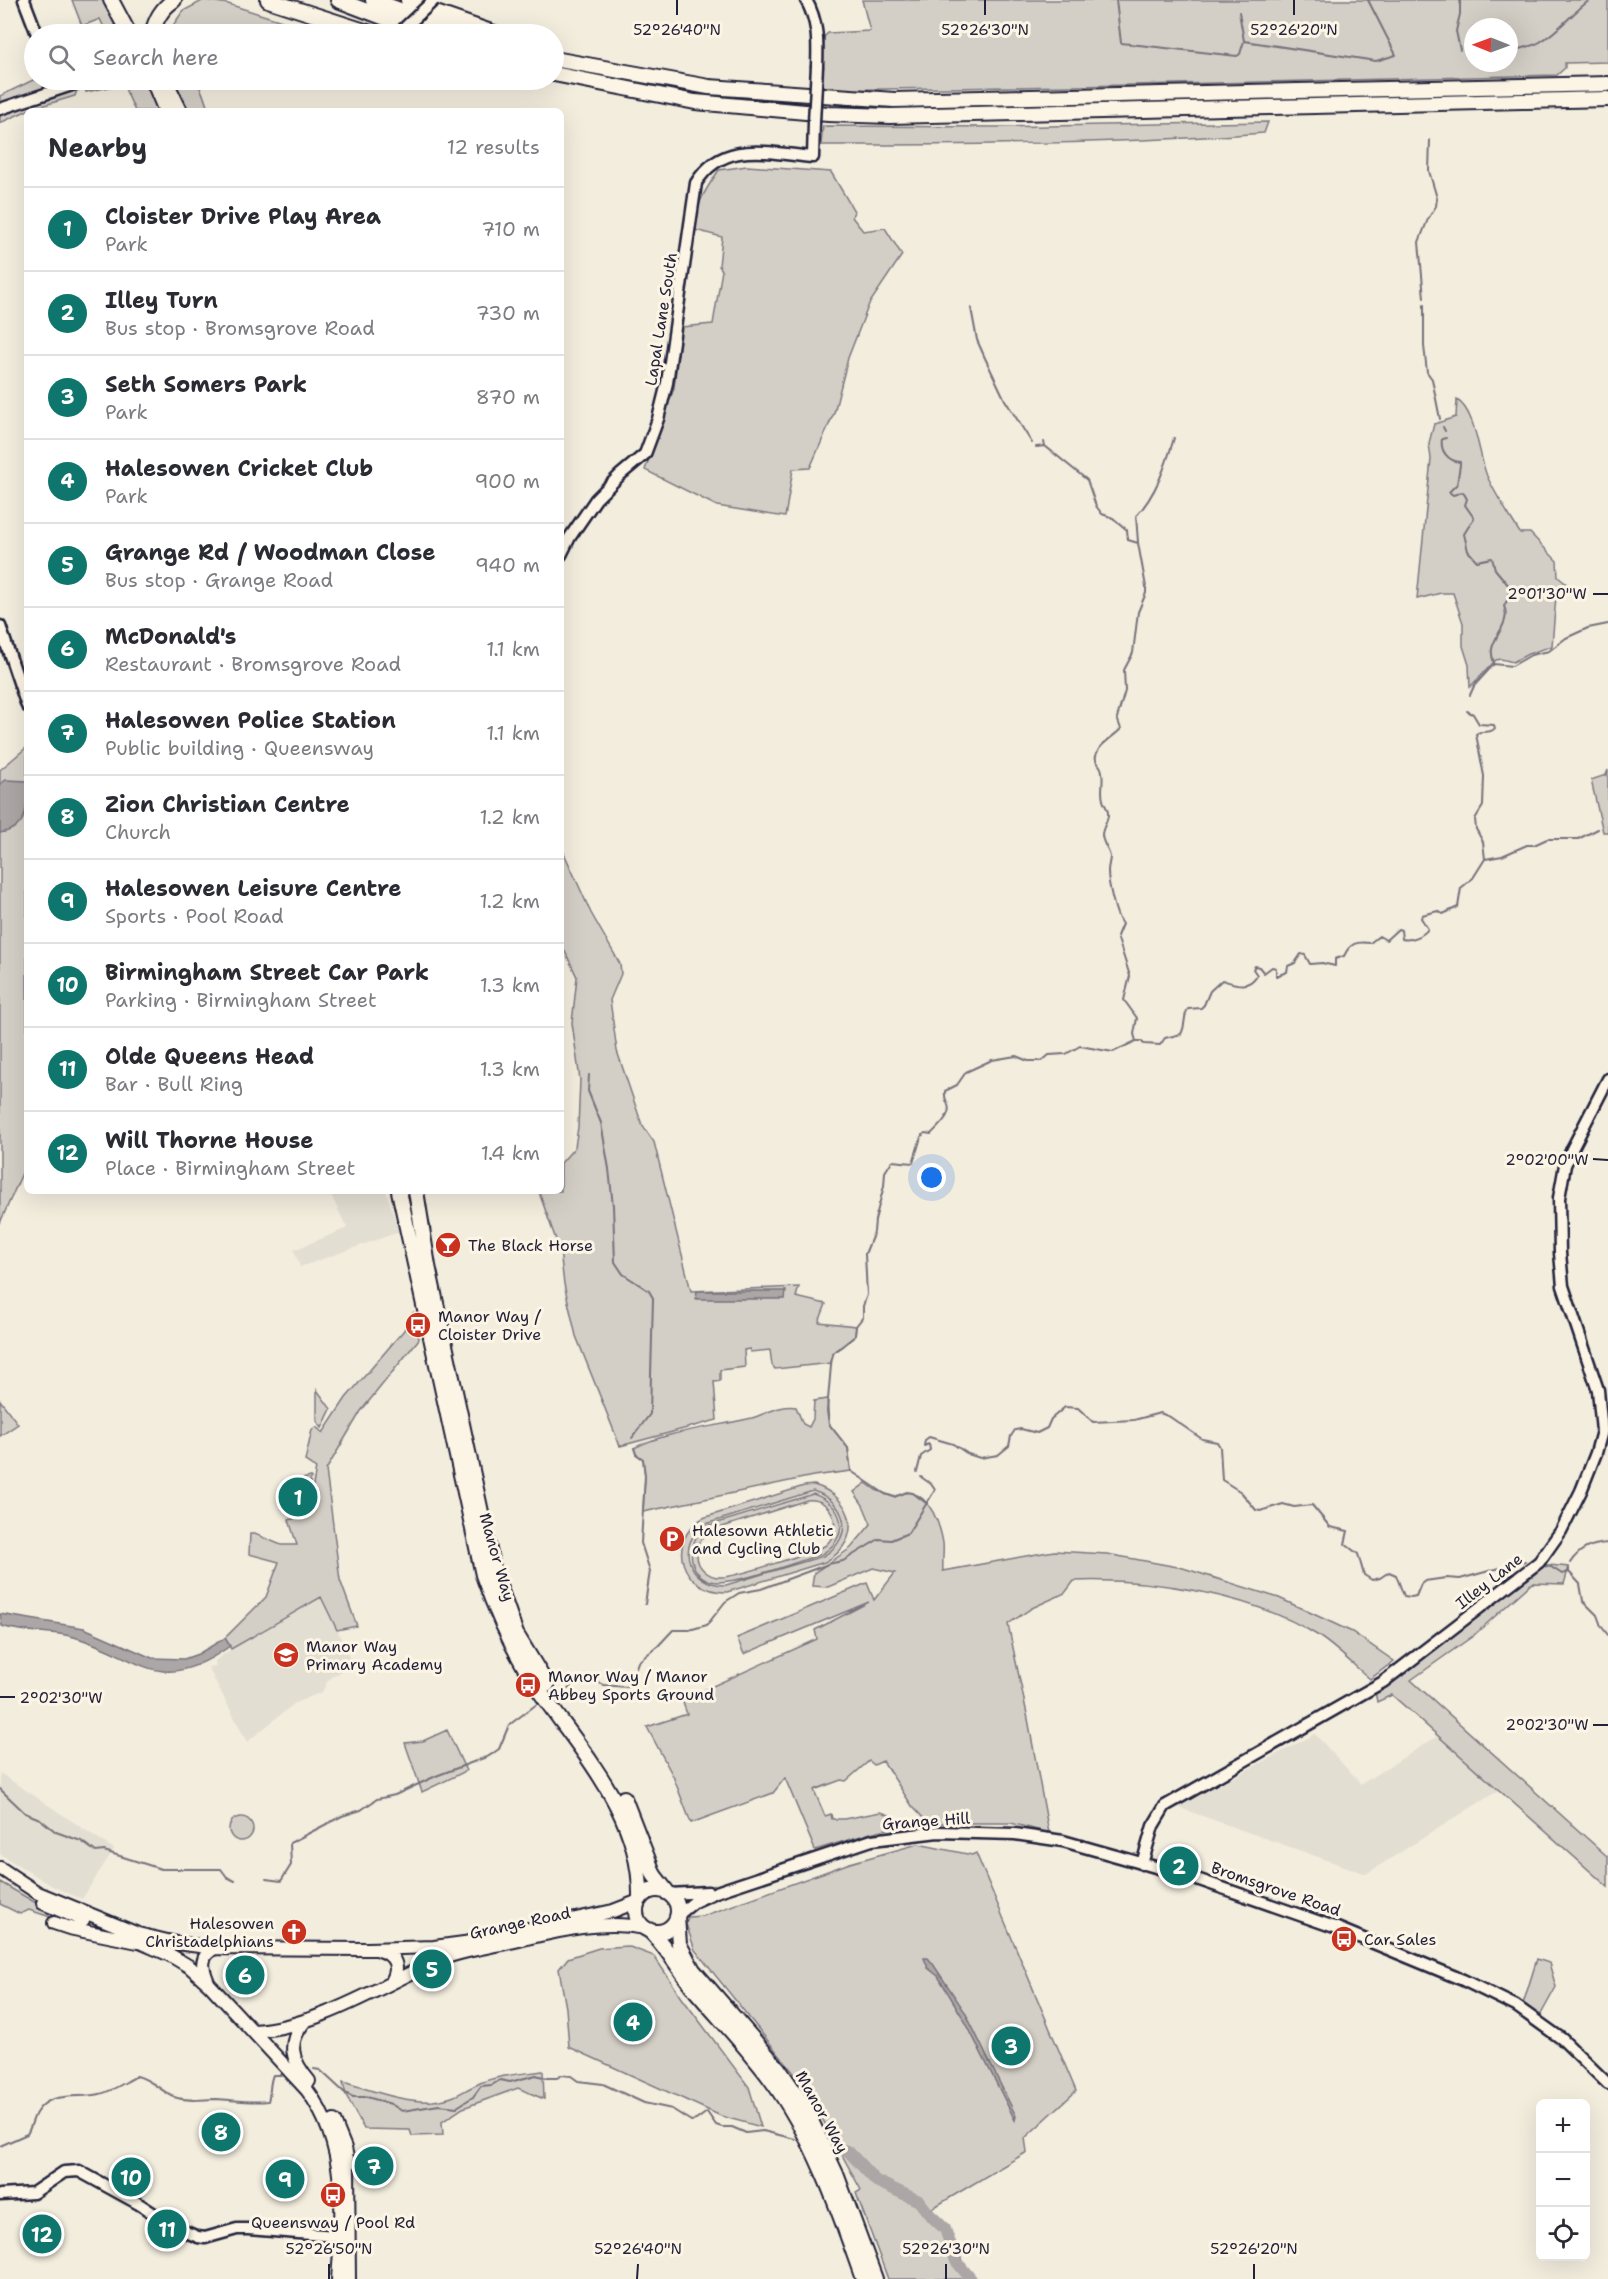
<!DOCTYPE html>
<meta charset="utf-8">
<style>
:root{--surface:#fff;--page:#f7f7f7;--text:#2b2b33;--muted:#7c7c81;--line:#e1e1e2;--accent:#0f766e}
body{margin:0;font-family:"Shantell Sans",sans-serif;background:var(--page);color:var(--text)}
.controls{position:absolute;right:18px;bottom:18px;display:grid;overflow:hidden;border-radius:9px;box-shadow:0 6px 24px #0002}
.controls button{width:54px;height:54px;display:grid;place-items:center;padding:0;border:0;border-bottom:2px solid var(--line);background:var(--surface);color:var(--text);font:30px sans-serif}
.compass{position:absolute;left:1464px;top:18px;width:54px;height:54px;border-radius:50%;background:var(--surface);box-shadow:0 6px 24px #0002;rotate:271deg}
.you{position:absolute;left:932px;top:1178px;width:21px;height:21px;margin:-15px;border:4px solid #fff;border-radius:50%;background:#1a73e8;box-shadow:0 0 0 9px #1a73e833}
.badge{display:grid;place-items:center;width:39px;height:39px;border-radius:50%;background:var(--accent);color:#fff;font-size:20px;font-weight:700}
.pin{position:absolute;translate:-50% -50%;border:3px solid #fff;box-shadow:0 2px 6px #0006}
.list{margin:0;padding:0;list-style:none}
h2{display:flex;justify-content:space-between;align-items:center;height:78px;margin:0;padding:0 24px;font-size:26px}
h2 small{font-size:20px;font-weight:400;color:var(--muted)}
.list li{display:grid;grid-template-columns:39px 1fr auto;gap:18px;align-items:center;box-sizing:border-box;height:84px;padding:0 24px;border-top:2px solid var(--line)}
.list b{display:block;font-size:22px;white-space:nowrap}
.list p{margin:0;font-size:20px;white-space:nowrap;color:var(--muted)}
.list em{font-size:20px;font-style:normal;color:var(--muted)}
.icon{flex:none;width:33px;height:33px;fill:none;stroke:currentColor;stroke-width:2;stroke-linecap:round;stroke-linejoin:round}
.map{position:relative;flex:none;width:1608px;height:2279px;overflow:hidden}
.search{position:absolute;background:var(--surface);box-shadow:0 6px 24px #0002;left:24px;top:24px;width:540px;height:66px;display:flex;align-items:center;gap:15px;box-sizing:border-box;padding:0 21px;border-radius:33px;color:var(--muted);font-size:22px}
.panel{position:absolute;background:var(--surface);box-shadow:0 6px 24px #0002;left:24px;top:108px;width:540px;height:1086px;border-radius:9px}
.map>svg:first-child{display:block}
.built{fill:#e3ded2}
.green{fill:#d4cfc6;stroke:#7b7880;stroke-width:1.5;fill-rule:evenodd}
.water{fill:#aca7a6;stroke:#75727b;stroke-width:1.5}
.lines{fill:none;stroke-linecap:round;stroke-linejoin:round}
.stream{stroke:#75727b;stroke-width:2}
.river{stroke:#aca7a6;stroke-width:12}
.secondary-casing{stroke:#22223b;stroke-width:15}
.primary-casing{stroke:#22223b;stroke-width:16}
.highway-casing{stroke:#22223b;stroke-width:18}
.secondary{stroke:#fcf5e5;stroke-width:10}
.primary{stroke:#fcf5e5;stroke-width:12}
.highway{stroke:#fcf5e5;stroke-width:14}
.secondary-bridge-casing{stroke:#22223b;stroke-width:15;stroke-linecap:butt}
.secondary-bridge{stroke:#fcf5e5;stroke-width:10}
.ticks{fill:none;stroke:#22223b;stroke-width:2}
.labels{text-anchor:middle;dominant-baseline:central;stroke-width:6;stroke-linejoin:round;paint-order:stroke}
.street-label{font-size:16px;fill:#22223b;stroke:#fcf5e5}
.poi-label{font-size:16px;fill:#22223b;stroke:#fcf5e5;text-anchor:start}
.ticks-label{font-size:15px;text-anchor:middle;fill:#22223b;stroke:#fcf5e5;stroke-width:6;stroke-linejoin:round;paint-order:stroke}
</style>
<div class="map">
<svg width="1608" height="2279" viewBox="0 0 1608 2279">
<rect width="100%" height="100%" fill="#f3edde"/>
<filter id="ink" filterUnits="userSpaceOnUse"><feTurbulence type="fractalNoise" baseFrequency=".0167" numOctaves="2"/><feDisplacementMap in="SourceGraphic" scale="12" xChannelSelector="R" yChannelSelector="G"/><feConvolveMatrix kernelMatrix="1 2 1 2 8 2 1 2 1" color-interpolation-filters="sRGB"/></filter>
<g filter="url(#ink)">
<path class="built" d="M329 1191H386L399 1232 300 1267 294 1250 347 1228Z
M302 1563 327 1606 352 1664 328 1680 322 1692 295 1703 247 1742 208 1667 216 1666 215 1661 239 1643Z
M1315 1734 1361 1784 1438 1736 1499 1790 1366 1874 1177 1807Z
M0 1773 114 1849 82 1899 54 1887 0 1854Z"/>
<path class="green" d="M72 0H104L123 34H107L100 19 82 26Z
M204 0 228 4 323 34H167L183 11Z
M862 0H1608V62L1565 63V68L1557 75 1133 85 821 90 824 37 828 33 870 31ZM1473 27H1509V63H1473Z
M33 80 50 81 44 89 0 106V96Z
M112 80H145L159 111H135L123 84 86 92 84 86Z
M178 80C204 79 200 90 209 111H188L175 84Z
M75 88 77 90 75 96 28 110 0 123V115Z
M1268 122 1264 133C1117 144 969 145 821 145L823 126 997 127Z
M747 166 831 172 854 211 852 217 863 231 885 228 902 255 869 304 848 358 834 413 810 468 793 469 785 517 717 506 645 470 674 388 681 327 713 324 722 270 719 266 722 237 695 230C696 203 704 192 719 170Z
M1457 400C1476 411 1479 457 1487 476 1496 496 1509 515 1520 533H1530L1557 561 1558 577 1569 586 1556 596 1552 646 1528 654 1513 662 1501 659 1496 660 1470 687 1469 665 1463 646V623L1453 593H1441L1417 599 1431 459 1429 443 1434 424 1456 417Z
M27 747V1162L0 1223V770Z
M1608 770V832H1603L1591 780 1606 775Z
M564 853 591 913 620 964 621 974 610 1000 617 1051 642 1125 654 1142 691 1291 799 1287 796 1297 826 1304 819 1322 856 1326 855 1336C850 1341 841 1349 834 1352L831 1363 775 1369 772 1365 770 1350 750 1352V1349L744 1350 745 1367 720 1370V1381L714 1382 717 1420 620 1446 576 1336 564 1284 560 1251 540 1195V1191H561V1163L575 1147 578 1127 580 1080 572 1023 577 977 561 943V856Z
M413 1313 419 1339 361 1411 326 1470 340 1580 357 1626 337 1630 321 1597 231 1649 225 1638 266 1597 279 1562 249 1554 250 1534H255L281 1545H297L289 1520 308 1514 316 1468 305 1461 312 1430 316 1427 323 1433 346 1398 404 1330Z
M317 1390 331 1409 322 1428 317 1421Z
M827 1399 829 1424 848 1448 851 1471 813 1476 643 1512 645 1476 643 1459 636 1454 634 1448C666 1431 716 1427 752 1418 766 1414 782 1404 796 1407L803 1424 809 1427 813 1419 814 1401Z
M0 1400 18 1424 0 1436Z
M311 1477 305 1511 292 1516 284 1483Z
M866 1483 876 1490 894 1497C899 1496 906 1491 912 1493 931 1498 940 1525 943 1543 944 1552 942 1562 943 1571L1054 1551 1107 1554 1183 1568 1279 1598 1352 1632 1394 1661 1370 1679C1353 1665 1336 1647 1317 1635 1252 1594 1150 1578 1074 1581L1065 1593 1032 1608 1008 1624 1028 1719 1049 1833 1011 1823H928L912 1806 883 1761 874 1765 869 1761 846 1781 841 1780 814 1790 825 1816 831 1814 832 1819H844L881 1812 895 1817V1827L874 1832 815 1850 785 1778 773 1793 691 1823 673 1776 647 1727 687 1714 682 1700 817 1639 815 1630 869 1602 744 1654 737 1638 867 1583 874 1600 895 1573 873 1568 828 1587 812 1586 814 1573 851 1548 871 1524 863 1505 854 1492Z
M814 1485C854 1497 865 1540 825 1562L727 1592C682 1593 664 1542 703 1518L804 1486ZM813 1491C847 1502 856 1537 823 1556L726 1585C688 1586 674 1544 706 1524Z
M813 1494C844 1504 852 1536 822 1554 798 1561 731 1587 711 1581 684 1573 687 1539 707 1526ZM807 1500C832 1497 844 1528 826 1545 814 1552 735 1577 722 1577 709 1578 697 1568 697 1555 696 1545 701 1537 710 1531Z
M1538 1564 1569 1567 1564 1584 1532 1583 1473 1636 1411 1680 1608 1857V1887L1392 1695 1377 1702 1375 1692Z
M447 1730 466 1771 422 1792 405 1743 423 1741Z
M229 1829a12 12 0 1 1 24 0a12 12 0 1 1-24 0Z
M918 1844 972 1855 976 1853 1076 2091 1025 2138 1027 2152 931 2209 949 2228 969 2275 975 2279H888L856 2193 861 2190 805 2087 695 1950 686 1924 688 1917 703 1916 850 1863Z
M0 1882 60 1917 78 1922 63 1921 29 1910 20 1914 0 1904Z
M627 1946 654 1956 682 1998 749 2087 761 2127 721 2116 569 2047 566 2008 559 1969 568 1958 599 1948Z
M1537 1959 1549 1963 1556 1987 1540 2016 1523 2004Z
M543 2071 544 2099 518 2088 463 2108 442 2122 443 2135 412 2136 410 2130 364 2129 346 2095 343 2082C372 2090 404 2103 433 2101 454 2099 459 2093 476 2085 496 2075 521 2074 543 2071Z"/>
<path class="water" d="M6 780 27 781C27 806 30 828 0 833V784Z
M697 1291H786L785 1299H696Z
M0 1614 84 1628 152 1658 184 1659 198 1654 225 1638 230 1646C157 1698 143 1657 74 1637 51 1630 25 1634 2 1626Z
M924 1958H928L933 1964 965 2012 1016 2116 1015 2120 966 2023 938 1976 928 1968Z"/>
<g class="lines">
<path class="stream" d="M1116 0 1121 43 1237 56 1240 54 1244 41
M1460 0V14L1456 31 1460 50
M1239 12 1244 41 1376 61 1396 55 1368 0
M1509 53C1519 47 1530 48 1540 42 1559 31 1572 13 1590 0
M1424 298 1419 242 1428 219 1436 206 1437 198 1429 171 1430 140
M1424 305V346L1427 372 1432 379 1440 419
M971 308 977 340 985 358 1005 400 1032 443
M1443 427 1445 431
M1446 438 1442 439C1440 451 1448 461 1460 462V465L1457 484 1449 492 1453 495 1463 492 1467 499 1465 505 1474 518 1464 534 1468 551 1477 561 1492 558 1495 569 1509 586V597L1504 606C1511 622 1495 634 1492 649 1491 654 1493 659 1494 664L1474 686 1470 695
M1044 442 1045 446 1087 480 1096 506 1102 514 1113 518 1127 530 1128 540 1138 543 1146 587V593L1138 612 1133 653 1124 670 1125 691 1117 718 1121 729C1113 737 1098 745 1096 756 1094 762 1099 763 1101 768 1105 778 1100 790 1103 800 1104 805 1108 808 1108 813 1109 821 1102 827 1102 835 1102 843 1109 849 1110 857 1110 861 1108 866 1108 871 1108 883 1115 915 1122 924L1117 936 1130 976 1124 1000 1137 1018 1134 1034 1136 1041
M1036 447 1045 446
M1138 542 1136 516C1156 495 1166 465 1174 438
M1494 664 1512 666 1531 655 1549 651 1566 638 1588 628 1608 624
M1485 859 1502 856 1527 845H1534L1547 839H1578L1598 829
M1136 1041H1141L1144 1044 1160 1045 1165 1038 1181 1034C1186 1026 1183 1016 1188 1009L1201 1008 1204 1005 1210 991 1222 980C1235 984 1248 990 1257 975L1253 969 1255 966 1259 967 1264 973 1272 967 1276 968V976L1287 972 1288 966 1295 963 1301 954 1305 955 1310 964 1322 963 1335 966V959L1344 956C1350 943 1357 941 1370 943L1379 936 1386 940 1398 929 1401 930 1402 939C1411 941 1423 936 1428 929L1421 918 1422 915 1438 911 1443 914 1458 907 1461 888 1473 878 1485 859 1483 842 1476 829 1475 819 1483 806 1484 776 1476 734C1482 729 1490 735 1495 728L1494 725 1479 724 1473 714 1467 711
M589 1075 588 1091 601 1123 609 1169 613 1206 615 1262 623 1274 649 1291 653 1298 650 1414 632 1438
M634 1448 636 1454 643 1459 645 1476 641 1543 650 1571 645 1604
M917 1472 921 1456 930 1450 929 1444 924 1446 925 1440 929 1437 953 1444 968 1454 980 1458 998 1455 1009 1446 1011 1436 1015 1430 1021 1429 1037 1433 1047 1428 1051 1419 1065 1407 1078 1408 1093 1422 1134 1420 1160 1413 1170 1417 1202 1439 1217 1442 1220 1447 1222 1480 1241 1492 1256 1510 1260 1511 1283 1504 1294 1507 1312 1505 1330 1527 1348 1531 1345 1544 1358 1554 1364 1575 1372 1580 1380 1578 1389 1572 1396 1575 1404 1596 1411 1597 1416 1596 1421 1584 1425 1581 1446 1578 1460 1579 1525 1561
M926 1503 913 1493 907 1492 894 1497 885 1494 851 1471 848 1448 829 1424 827 1411 832 1354 855 1336 856 1326 863 1317V1306L867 1295 865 1254 874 1232 875 1220 884 1186 885 1172 892 1161 913 1163 921 1137 925 1133 931 1134C938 1127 952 1115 948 1105 946 1099 944 1099 945 1091L957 1085 966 1072 992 1060 1016 1056 1028 1061H1042L1049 1055 1066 1054 1080 1046 1113 1052 1136 1041
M1570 1563C1579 1549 1591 1544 1608 1543
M1544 1566 1551 1567 1562 1574 1569 1572V1568
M1569 1572 1580 1584 1583 1601 1597 1615 1601 1626 1608 1635
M568 1689 587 1677 604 1685 626 1687 631 1682 638 1662 658 1646 673 1630H689L707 1625 725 1602 739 1593 761 1589 828 1564 843 1561 879 1539 891 1540 908 1533 935 1490 931 1484 921 1477
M0 1789 25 1813 40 1819 56 1832 81 1841 96 1852 104 1851 161 1869H221L227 1877 235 1881
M266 1879 281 1881 291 1865 290 1843 342 1816 361 1810 377 1799 395 1795 436 1776 489 1756 499 1749 509 1725 537 1704
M314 2069 320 2070 345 2093 353 2097H367L391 2104 402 2111 439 2105 457 2107 473 2097 481 2086 492 2085 500 2080 510 2082 536 2075 546 2078H557L562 2075 571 2076 578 2081 603 2084 644 2103 672 2109 691 2121 696 2120 707 2112 716 2125 722 2127H732L746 2133 763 2131 795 2139
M0 2146 27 2134C31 2128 32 2120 36 2113 49 2090 79 2099 100 2094 113 2091 125 2082 137 2076 152 2080 161 2091 174 2097 188 2102 203 2099 217 2099 234 2100 251 2103 268 2101 271 2092 269 2084 273 2075H281"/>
<path class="river" d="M839 2149 848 2151 876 2181 919 2201 929 2214 945 2229 956 2261 971 2279"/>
<g class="secondary-casing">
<path id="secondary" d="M24 0 37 34
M806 0C818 21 818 42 817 66
M0 109 87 80
M561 555 570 537 596 499 620 475 645 454 658 419 667 383 696 183C723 139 768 153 813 157L814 122
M0 626 27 706
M1142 1864 1153 1826 1165 1806 1383 1682 1539 1562 1561 1531 1581 1491 1596 1453 1602 1431 1598 1390 1563 1286 1560 1253 1559 1198 1565 1165 1572 1149 1608 1079
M669 1894 708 1892
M678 1915 694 1902 716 1892 872 1840 938 1832 1015 1834 1063 1841 1191 1877 1337 1928 1463 1980 1516 2006 1562 2039 1608 2084
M0 2195 33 2193 64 2172 79 2171 139 2204 174 2227 198 2237 205 2238 237 2229H248L348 2237"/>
</g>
<g class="primary-casing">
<path id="primary" d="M0 1868 38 1893 138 1934 176 1943 215 1948 368 1949 434 1947 464 1943 613 1911 639 1901
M43 1903 83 1920
M54 1923 69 1928 138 1942
M130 1938 170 1955 190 1967 209 1984 307 2090C348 2145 343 2213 338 2279
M379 1950C397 1955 400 1969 391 1983
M208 1982C202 1968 199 1956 215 1948
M306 2020C286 2042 291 2060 309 2081
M253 2031C317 2027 377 1988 436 1961 458 1951 483 1948 506 1943 554 1932 598 1919 646 1928
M334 2121 345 2148 348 2163 349 2279"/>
</g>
<g class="highway-casing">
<path id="highway" d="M111 0 129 34
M268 0 374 34
M338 0 427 34
M373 0 464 34
M408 0 436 13 497 34
M152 34C156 19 161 9 174 0
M554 59 709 87 894 100 1608 84
M554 74 695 102 828 114 890 116 1608 99
M153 80 166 111
M165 80 180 111
M399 1191 483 1575C498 1618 515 1655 541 1693 585 1756 642 1817 640 1899
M416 1191 428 1266 493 1568 516 1634 547 1685
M624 1798 654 1875 668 1893
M636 1911a21 21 0 1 1 42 0a21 21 0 1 1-42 0Z
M677 1917 679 1944 693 1970 778 2068 804 2106 836 2174 875 2279
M649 1930C668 1948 680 1971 696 1991 721 2020 747 2047 770 2078 814 2137 839 2210 863 2279"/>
</g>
<use href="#secondary" class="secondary"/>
<use href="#primary" class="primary"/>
<use href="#highway" class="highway"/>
<g class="secondary-bridge-casing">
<path id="secondary-bridge" d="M398 34 434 0
M814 122 817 66"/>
</g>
<use href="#secondary-bridge" class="secondary-bridge"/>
</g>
</g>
<path class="ticks" d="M677 15V0M985 15V0M1294 15V0M1593 594H1608M1593 1159 1608 1160M0 1697H15M1593 1725H1608M329 2279V2264M637 2279 638 2264M946 2279V2264M1254 2279V2264"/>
<defs>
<g id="bar-disc" transform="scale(1.35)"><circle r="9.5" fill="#c8321e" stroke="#fcf5e5"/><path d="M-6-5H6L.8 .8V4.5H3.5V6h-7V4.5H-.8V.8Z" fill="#fff"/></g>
<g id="bus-disc" transform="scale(1.35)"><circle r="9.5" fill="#c8321e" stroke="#fcf5e5"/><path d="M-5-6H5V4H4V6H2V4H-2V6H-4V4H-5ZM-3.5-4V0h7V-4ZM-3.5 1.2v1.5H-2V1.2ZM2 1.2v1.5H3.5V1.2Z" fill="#fff"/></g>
<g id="parking-disc" transform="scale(1.35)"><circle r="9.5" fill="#c8321e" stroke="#fcf5e5"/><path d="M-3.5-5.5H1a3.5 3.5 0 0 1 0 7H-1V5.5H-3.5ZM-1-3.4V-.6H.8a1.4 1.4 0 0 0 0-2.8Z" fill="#fff"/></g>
<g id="school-disc" transform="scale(1.35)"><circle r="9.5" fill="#c8321e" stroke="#fcf5e5"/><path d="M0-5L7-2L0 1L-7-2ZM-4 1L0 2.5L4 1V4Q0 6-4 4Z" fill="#fff"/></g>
<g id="church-disc" transform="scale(1.35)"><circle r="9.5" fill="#c8321e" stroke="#fcf5e5"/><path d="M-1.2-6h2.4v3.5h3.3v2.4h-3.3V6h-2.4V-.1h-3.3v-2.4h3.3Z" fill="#fff"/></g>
</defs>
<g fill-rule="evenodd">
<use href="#bar-disc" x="448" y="1245"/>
<use href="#bus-disc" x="418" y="1325"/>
<use href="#parking-disc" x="672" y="1539"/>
<use href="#school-disc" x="286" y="1655"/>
<use href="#bus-disc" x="528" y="1685"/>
<use href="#church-disc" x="294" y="1932"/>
<use href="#bus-disc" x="1344" y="1939"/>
<use href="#bus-disc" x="333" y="2195"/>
</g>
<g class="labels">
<g class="street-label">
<text transform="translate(661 319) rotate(-81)">Lapal Lane South</text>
<text transform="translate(497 1557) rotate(74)">Manor Way</text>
<text transform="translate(1489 1581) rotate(-38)">Illey Lane</text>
<text transform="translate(926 1821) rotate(-4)">Grange Hill</text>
<text transform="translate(1276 1889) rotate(19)">Bromsgrove Road</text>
<text transform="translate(520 1923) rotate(-12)">Grange Road</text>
<text transform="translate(822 2112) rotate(61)">Manor Way</text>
</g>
<g class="poi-label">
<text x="468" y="1245">The Black Horse</text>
<text x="438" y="1316">Manor Way /<tspan x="438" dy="18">Cloister Drive</tspan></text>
<text x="692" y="1530">Halesown Athletic<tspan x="692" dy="18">and Cycling Club</tspan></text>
<text x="306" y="1646">Manor Way<tspan x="306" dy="18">Primary Academy</tspan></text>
<text x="548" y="1676">Manor Way / Manor<tspan x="548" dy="18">Abbey Sports Ground</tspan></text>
<text x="274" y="1923" text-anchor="end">Halesowen<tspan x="274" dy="18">Christadelphians</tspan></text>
<text x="1364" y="1939">Car Sales</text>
<text x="333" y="2222" text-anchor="middle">Queensway / Pool Rd</text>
</g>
</g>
<g class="ticks-label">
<text x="677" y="35">52°26'40"N</text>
<text x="985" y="35">52°26'30"N</text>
<text x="1294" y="35">52°26'20"N</text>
<text x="1547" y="599">2°01'30"W</text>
<text x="1547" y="1165">2°02'00"W</text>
<text x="61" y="1703">2°02'30"W</text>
<text x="1547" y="1730">2°02'30"W</text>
<text x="329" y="2254">52°26'50"N</text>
<text x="638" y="2254">52°26'40"N</text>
<text x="946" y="2254">52°26'30"N</text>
<text x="1254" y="2254">52°26'20"N</text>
</g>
</svg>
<div class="controls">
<button>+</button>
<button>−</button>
<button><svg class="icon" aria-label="locate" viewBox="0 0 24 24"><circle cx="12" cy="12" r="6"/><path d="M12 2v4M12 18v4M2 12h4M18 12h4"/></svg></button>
</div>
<svg class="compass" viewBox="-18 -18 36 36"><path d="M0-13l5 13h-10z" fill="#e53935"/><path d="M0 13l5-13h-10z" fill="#7c7c81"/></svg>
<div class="you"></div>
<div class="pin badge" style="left:298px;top:1497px">1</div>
<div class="pin badge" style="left:1179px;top:1866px">2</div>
<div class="pin badge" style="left:1011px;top:2046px">3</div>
<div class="pin badge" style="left:633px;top:2022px">4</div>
<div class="pin badge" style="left:432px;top:1969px">5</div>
<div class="pin badge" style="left:245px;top:1975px">6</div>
<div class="pin badge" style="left:374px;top:2166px">7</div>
<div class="pin badge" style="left:221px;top:2132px">8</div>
<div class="pin badge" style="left:285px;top:2179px">9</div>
<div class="pin badge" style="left:131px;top:2177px">10</div>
<div class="pin badge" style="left:167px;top:2229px">11</div>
<div class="pin badge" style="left:42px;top:2234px">12</div>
<div class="search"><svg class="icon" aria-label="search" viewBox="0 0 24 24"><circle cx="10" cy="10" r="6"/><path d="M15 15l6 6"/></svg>Search here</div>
<section class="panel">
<h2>Nearby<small>12 results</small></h2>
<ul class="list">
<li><span class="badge">1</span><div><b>Cloister Drive Play Area</b><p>Park</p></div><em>710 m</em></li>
<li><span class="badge">2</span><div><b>Illey Turn</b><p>Bus stop · Bromsgrove Road</p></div><em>730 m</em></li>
<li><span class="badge">3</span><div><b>Seth Somers Park</b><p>Park</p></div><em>870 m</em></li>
<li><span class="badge">4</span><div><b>Halesowen Cricket Club</b><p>Park</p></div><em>900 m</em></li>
<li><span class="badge">5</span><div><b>Grange Rd / Woodman Close</b><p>Bus stop · Grange Road</p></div><em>940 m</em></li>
<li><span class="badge">6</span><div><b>McDonald's</b><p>Restaurant · Bromsgrove Road</p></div><em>1.1 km</em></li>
<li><span class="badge">7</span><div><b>Halesowen Police Station</b><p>Public building · Queensway</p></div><em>1.1 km</em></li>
<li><span class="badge">8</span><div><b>Zion Christian Centre</b><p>Church</p></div><em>1.2 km</em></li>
<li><span class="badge">9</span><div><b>Halesowen Leisure Centre</b><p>Sports · Pool Road</p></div><em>1.2 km</em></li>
<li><span class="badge">10</span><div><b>Birmingham Street Car Park</b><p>Parking · Birmingham Street</p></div><em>1.3 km</em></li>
<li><span class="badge">11</span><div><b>Olde Queens Head</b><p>Bar · Bull Ring</p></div><em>1.3 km</em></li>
<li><span class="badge">12</span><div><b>Will Thorne House</b><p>Place · Birmingham Street</p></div><em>1.4 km</em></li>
</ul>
</section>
</div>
